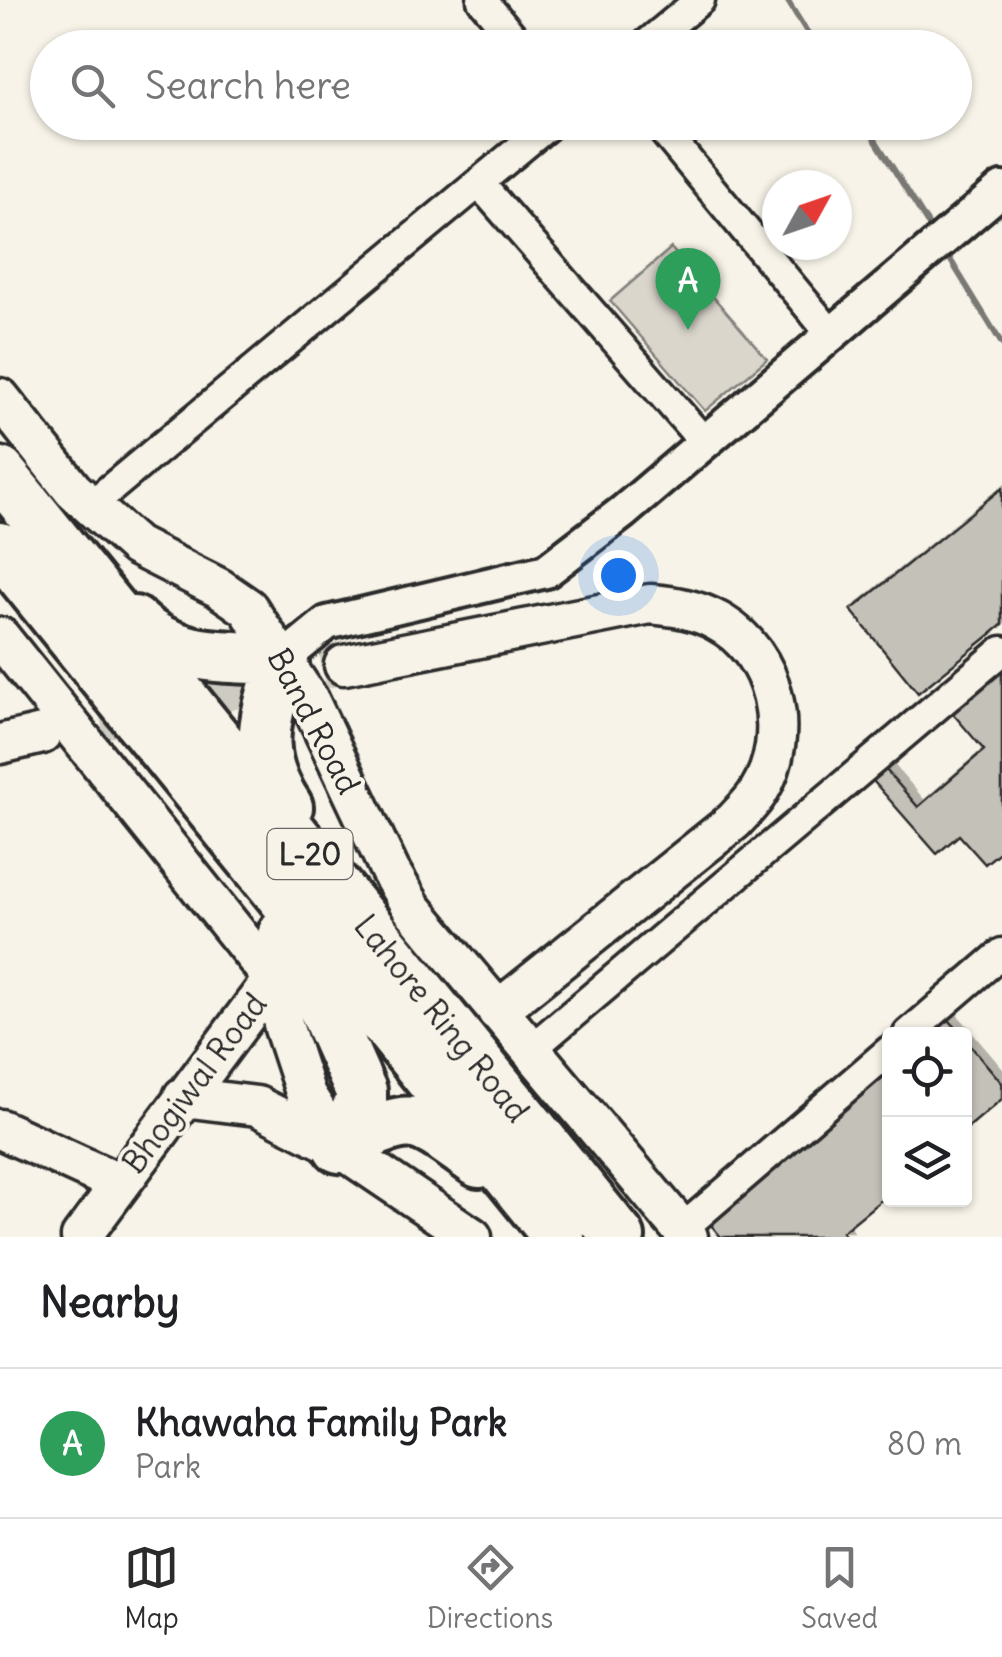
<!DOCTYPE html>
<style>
:root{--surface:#fff;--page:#f2f2f2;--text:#202124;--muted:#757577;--line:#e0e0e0;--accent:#2b2b2b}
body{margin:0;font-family:Delius,sans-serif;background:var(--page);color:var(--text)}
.controls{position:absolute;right:30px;bottom:30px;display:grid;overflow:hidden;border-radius:10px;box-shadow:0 2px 8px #0004}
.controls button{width:90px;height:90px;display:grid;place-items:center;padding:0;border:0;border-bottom:2px solid var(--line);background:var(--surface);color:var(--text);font:50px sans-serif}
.compass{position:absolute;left:762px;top:170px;width:90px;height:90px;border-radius:50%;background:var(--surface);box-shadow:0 2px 8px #0004;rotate:50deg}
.you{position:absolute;left:618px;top:575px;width:35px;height:35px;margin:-25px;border:8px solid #fff;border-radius:50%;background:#1a73e8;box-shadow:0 0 0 15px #1a73e833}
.badge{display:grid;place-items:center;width:65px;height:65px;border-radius:50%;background:var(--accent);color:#fff;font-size:32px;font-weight:700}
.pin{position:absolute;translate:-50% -82px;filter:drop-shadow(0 2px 5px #0008)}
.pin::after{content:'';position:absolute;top:52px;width:35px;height:30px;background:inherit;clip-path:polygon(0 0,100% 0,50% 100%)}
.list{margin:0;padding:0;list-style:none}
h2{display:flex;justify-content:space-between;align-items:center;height:130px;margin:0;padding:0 40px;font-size:42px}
h2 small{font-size:32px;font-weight:400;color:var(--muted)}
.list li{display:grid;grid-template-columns:65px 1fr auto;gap:30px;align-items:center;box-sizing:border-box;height:150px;padding:0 40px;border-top:2px solid var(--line)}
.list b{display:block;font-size:38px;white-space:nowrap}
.list p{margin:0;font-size:32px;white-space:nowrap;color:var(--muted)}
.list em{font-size:32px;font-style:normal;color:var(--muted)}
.icon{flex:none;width:55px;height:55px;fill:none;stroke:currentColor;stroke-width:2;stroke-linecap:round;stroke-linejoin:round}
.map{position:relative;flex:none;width:1002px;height:1237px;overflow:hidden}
.search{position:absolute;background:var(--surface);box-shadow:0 2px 8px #0004;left:30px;right:30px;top:30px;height:110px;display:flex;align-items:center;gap:25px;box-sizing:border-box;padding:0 35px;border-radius:55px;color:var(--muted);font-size:38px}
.sheet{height:280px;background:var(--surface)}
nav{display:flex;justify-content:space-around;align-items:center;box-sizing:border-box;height:140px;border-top:2px solid var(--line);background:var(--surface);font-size:28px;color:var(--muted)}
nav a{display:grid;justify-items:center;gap:5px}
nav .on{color:var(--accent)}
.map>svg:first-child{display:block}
.green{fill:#dad6cc;stroke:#82807c;stroke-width:2.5}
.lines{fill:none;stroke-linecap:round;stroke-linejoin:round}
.stream{stroke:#7a7874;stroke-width:6}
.building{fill:#c4c1b9;stroke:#2b2b2b;stroke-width:2.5;filter:url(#shadow)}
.secondary-tunnel{stroke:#cecbc2;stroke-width:38;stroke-dasharray:38 19;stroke-linecap:butt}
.minor-casing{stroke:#2b2b2b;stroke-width:35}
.tertiary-casing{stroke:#2b2b2b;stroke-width:40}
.secondary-casing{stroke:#2b2b2b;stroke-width:45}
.motorway-casing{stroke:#2b2b2b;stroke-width:58}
.minor{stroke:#f7f3e8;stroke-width:28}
.tertiary{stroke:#f7f3e8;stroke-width:32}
.secondary{stroke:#f7f3e8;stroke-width:38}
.motorway{stroke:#f7f3e8;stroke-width:50}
.labels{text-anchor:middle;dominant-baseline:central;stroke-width:8;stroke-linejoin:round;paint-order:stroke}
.shield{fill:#f7f3e8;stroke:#686764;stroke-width:2.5}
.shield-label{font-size:30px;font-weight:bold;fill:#2b2b2b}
.street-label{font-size:32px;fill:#2b2b2b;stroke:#f7f3e8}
</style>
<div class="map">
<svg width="1002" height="1237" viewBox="0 0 1002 1237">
<defs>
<filter id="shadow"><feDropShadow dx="6" dy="-6" stdDeviation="0" flood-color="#0004"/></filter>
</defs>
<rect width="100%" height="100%" fill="#f7f3e8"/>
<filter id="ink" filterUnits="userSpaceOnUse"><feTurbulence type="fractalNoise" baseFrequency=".01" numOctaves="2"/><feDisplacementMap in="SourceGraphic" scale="20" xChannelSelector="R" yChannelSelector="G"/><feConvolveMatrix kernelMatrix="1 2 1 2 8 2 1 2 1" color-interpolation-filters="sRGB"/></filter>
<g filter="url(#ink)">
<path class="green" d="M671 248 767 359 705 411 610 301Z"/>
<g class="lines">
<path class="stream" d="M787 0 817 48
M864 122 933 232
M945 251 1002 344"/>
</g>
<path class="building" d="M1002 488V625L918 693 851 610Z
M1002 661V850L985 864 959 835 937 854 867 774 880 763 918 807 984 750 948 708Z
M948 1019 962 1034H929Z
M964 1038 1002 1083V1099L964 1131Z
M890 1067V1193L842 1232 846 1237H721L706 1219Z"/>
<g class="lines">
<path class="secondary-tunnel" d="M45 733 344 665"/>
<g class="minor-casing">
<path id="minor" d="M482 0 522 48
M642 48 700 0
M656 122 831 334
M479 183 704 442
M91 505 552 122
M908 1034 1002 953
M530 1050 1002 651
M682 1229 890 1050"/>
</g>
<g class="tertiary-casing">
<path id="tertiary" d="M283 659 327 623 546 571 623 512 1002 189"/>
</g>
<g class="secondary-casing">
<path id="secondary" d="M0 398 73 490 136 546 219 588 248 608 309 700 390 871 412 908 688 1237
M0 637 273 979 284 1028 306 1095 339 1147 472 1237
M344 665 650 604C674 606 695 609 717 621 776 652 793 736 759 791 753 802 742 812 734 821L497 1011
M0 744 42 734
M183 1097 257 1106 336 1146
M0 1129 118 1183
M81 1237 273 979"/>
</g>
<g class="motorway-casing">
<path id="motorway" d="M0 473 619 1237
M0 548 559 1237
M134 622C174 662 231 656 283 659 266 716 250 752 287 807
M284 933 321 1001 361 1091V1103L339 1147C417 1112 409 1112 479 1162"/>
</g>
<use href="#minor" class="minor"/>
<use href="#tertiary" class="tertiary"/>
<use href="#secondary" class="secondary"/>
<use href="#motorway" class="motorway"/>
</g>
</g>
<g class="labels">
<rect class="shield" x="267.5" y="829" width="85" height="50" rx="8"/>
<g class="shield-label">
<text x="310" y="854">L-20</text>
</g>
<g class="street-label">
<text transform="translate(314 721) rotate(62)">Band Road</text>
<text transform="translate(442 1018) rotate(51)">Lahore Ring Road</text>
<text transform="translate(194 1083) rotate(-53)">Bhogiwal Road</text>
</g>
</g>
</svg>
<div class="controls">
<button><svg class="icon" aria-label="locate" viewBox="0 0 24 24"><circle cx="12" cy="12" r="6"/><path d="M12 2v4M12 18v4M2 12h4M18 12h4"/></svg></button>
<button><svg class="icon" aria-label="layers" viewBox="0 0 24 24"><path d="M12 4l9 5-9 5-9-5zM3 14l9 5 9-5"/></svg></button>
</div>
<svg class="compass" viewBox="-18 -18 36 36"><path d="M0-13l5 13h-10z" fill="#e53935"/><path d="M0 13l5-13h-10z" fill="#757577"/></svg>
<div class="you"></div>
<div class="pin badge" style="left:688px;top:330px;background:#2e9e5b">A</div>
<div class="search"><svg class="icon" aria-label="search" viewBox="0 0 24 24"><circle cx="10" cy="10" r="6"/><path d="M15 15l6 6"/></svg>Search here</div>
</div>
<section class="sheet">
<h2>Nearby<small></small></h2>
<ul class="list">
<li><span class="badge" style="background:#2e9e5b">A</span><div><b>Khawaha Family Park</b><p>Park</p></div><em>80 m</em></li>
</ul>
</section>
<nav>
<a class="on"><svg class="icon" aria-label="map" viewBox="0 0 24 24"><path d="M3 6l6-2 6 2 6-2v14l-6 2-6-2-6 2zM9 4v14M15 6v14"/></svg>Map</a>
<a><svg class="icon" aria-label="directions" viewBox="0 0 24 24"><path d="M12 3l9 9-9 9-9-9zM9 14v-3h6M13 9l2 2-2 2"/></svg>Directions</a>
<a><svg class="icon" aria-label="saved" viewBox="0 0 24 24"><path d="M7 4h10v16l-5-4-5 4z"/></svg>Saved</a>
</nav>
